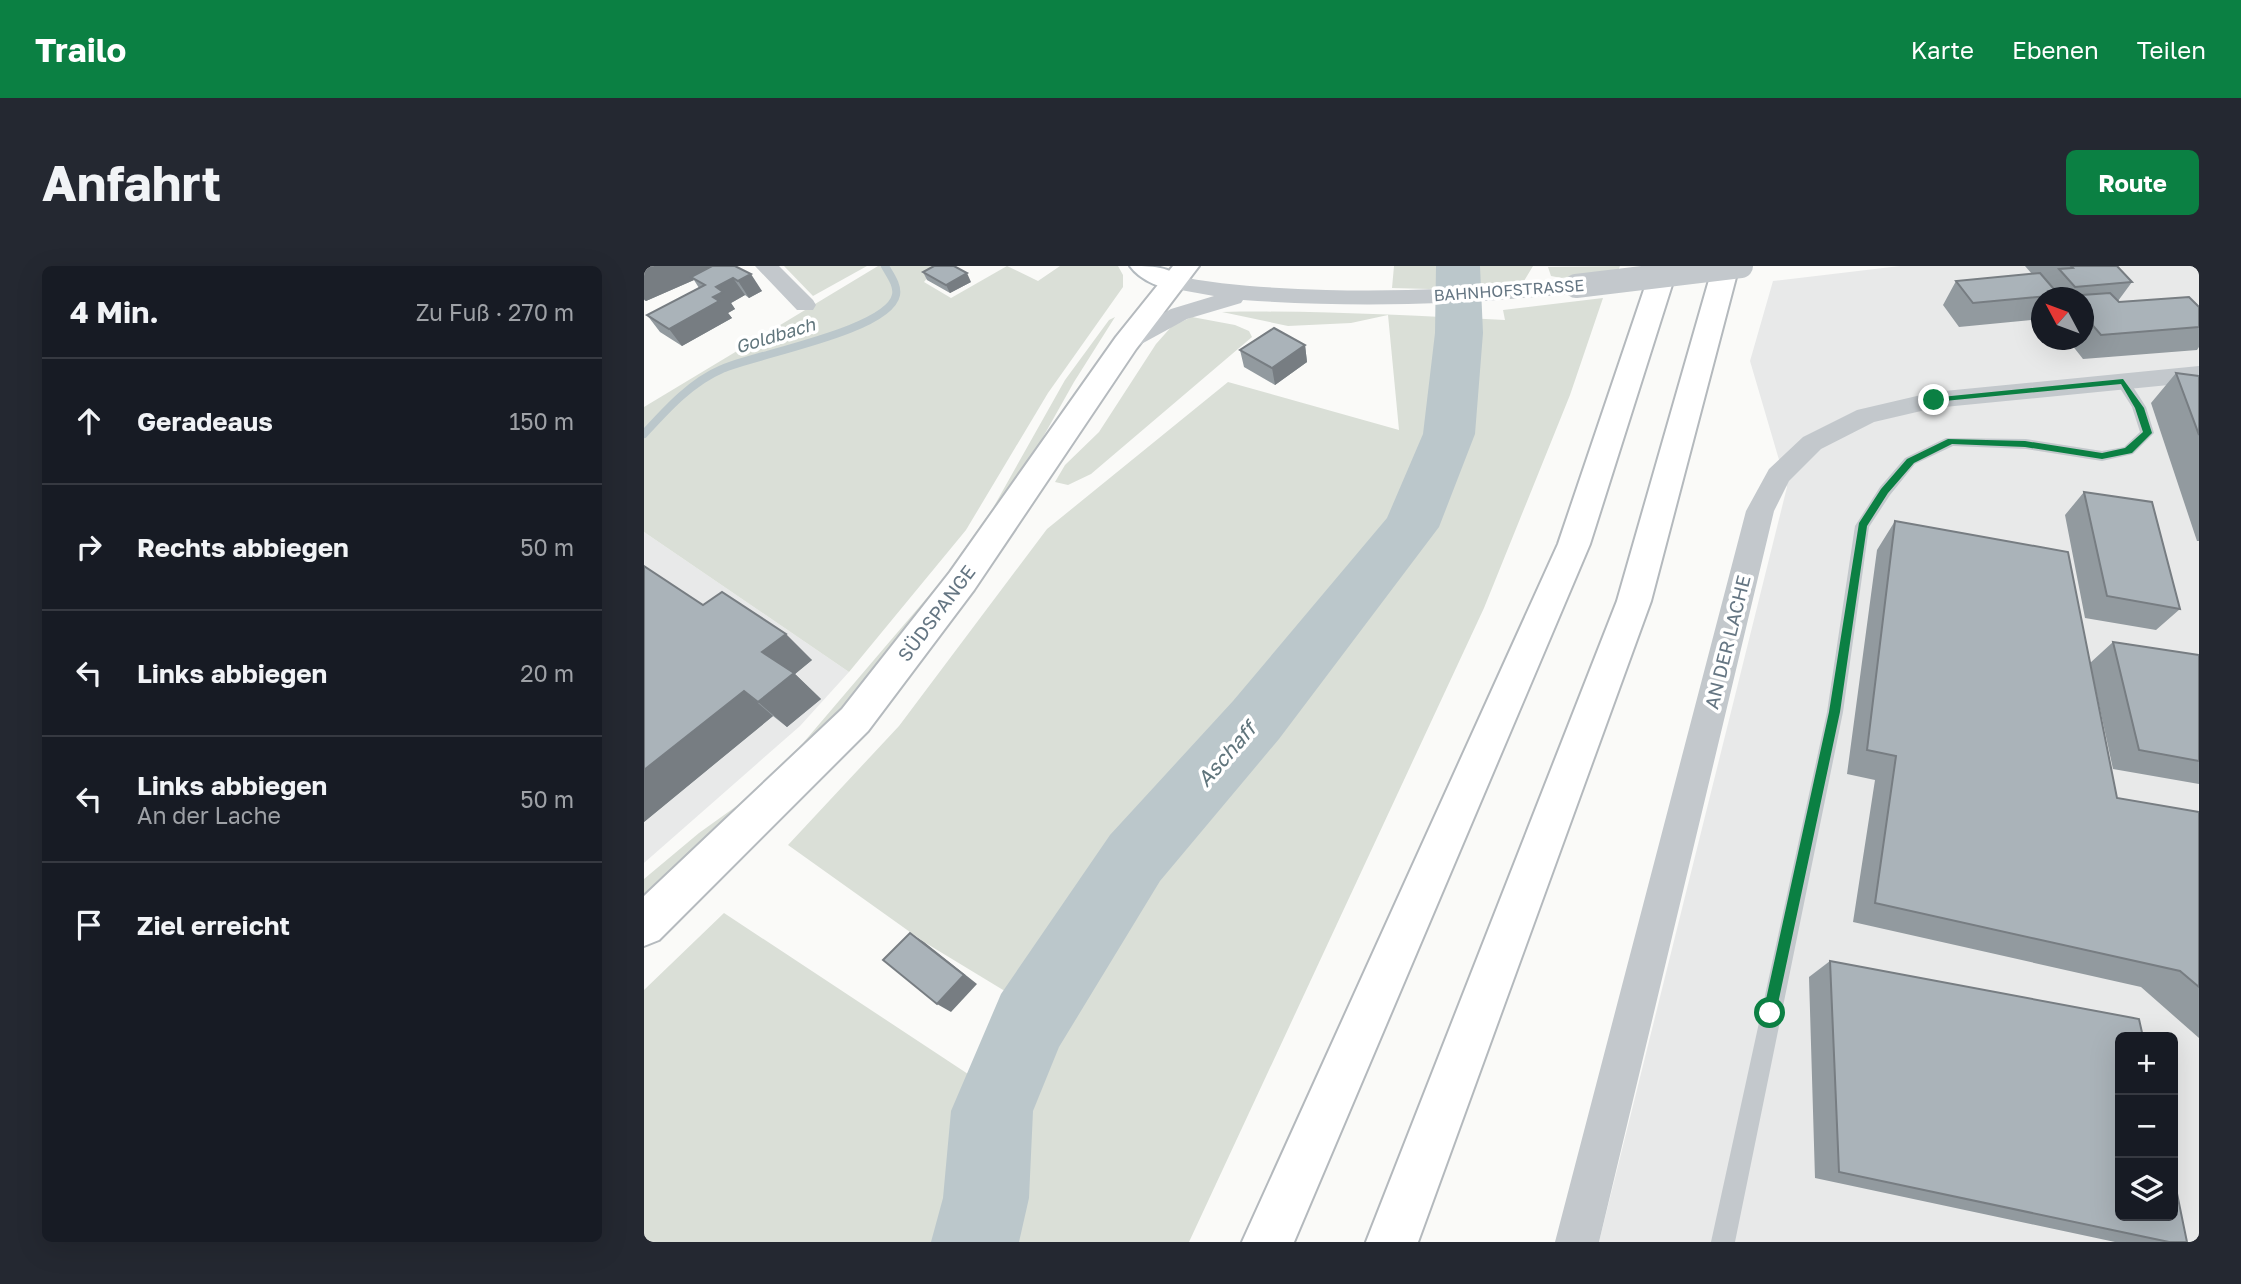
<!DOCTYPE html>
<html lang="de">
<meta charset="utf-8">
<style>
:root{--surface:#171b24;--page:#242831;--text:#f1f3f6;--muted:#9ea1a6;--line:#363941;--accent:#0b8043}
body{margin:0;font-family:"Golos Text",sans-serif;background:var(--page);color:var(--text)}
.controls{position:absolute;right:21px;bottom:21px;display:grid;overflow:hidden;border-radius:10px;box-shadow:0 7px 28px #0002}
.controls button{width:63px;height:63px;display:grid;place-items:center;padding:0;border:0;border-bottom:2px solid var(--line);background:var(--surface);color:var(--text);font:35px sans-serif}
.compass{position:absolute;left:1387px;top:21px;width:63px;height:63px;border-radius:50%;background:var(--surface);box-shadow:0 7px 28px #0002;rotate:311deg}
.stop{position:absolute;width:21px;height:21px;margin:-16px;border:5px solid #0b8043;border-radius:50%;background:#fff}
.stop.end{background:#0b8043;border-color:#fff;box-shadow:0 2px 7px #0008}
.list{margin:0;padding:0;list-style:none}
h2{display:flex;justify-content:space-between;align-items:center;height:91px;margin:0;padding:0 28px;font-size:30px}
h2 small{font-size:23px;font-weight:400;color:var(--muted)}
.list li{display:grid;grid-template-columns:46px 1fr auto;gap:21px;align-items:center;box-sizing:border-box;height:126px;padding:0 28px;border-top:2px solid var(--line)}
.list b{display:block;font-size:26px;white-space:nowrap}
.list p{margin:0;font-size:23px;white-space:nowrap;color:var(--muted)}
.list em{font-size:23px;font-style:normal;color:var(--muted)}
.icon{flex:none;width:38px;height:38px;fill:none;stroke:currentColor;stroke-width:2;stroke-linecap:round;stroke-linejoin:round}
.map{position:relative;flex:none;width:1555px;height:976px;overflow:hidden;border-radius:10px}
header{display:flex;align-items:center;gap:42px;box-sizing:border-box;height:98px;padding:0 35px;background:var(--accent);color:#fff}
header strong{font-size:33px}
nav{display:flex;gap:38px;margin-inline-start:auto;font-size:24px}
.intro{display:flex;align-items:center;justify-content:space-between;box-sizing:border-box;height:168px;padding:0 42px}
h1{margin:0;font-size:49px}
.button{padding:18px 32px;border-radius:10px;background:var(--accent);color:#fff;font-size:24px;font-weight:700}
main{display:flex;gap:42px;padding:0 42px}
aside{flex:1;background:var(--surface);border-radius:10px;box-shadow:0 7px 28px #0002}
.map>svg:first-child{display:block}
.built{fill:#e8e9e9;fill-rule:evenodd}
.green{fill:#dadfd7}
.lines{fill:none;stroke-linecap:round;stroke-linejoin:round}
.stream{stroke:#bbc7cb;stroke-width:8}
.river{fill:#bbc7cb;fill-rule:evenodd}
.secondary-casing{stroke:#b3babf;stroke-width:4}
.primary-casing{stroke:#b5babe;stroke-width:4}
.highway-casing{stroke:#b4b9bd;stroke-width:4}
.lane{fill:#c3c8cc;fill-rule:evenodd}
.street{fill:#c3c8cc;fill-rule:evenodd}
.secondary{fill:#fff;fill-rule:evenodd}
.primary{fill:#fff;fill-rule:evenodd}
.highway{fill:#fff;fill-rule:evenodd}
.street-bridge{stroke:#c3c8cc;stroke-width:24}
.wall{fill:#929a9f}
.shaded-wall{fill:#777d82}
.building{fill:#aab3b9;stroke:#777d82;stroke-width:2}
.route{fill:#0b8043}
.labels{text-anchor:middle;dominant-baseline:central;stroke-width:7;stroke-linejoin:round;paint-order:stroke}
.far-street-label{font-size:16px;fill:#657683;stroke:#fff}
.far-water-label{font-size:18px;font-style:italic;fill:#60757c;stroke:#fff}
.street-label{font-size:19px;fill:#657683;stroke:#fff}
.water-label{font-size:21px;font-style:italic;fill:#60757c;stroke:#fff}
</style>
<header>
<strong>Trailo</strong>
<nav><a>Karte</a><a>Ebenen</a><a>Teilen</a></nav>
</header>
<div class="intro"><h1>Anfahrt</h1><a class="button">Route</a></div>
<main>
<aside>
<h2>4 Min.<small>Zu Fuß · 270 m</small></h2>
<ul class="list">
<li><svg class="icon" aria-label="ahead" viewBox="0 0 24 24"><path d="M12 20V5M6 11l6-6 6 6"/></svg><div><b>Geradeaus</b></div><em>150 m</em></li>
<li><svg class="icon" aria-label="right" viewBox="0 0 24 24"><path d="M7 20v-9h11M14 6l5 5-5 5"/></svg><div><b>Rechts abbiegen</b></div><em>50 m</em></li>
<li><svg class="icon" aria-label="left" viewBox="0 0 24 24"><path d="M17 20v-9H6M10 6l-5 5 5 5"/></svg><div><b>Links abbiegen</b></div><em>20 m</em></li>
<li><svg class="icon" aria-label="left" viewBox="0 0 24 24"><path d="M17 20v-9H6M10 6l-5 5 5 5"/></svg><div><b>Links abbiegen</b><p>An der Lache</p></div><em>50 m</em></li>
<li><svg class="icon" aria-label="arrive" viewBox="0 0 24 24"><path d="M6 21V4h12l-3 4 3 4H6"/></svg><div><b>Ziel erreicht</b></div></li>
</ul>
</aside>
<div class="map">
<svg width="1555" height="976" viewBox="0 0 1555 976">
<rect width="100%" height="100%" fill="#fafaf8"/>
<path class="built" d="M1256 0H1555V976H955L1143 221 1106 95 1129 15ZM1398 32H1440V74H1398ZM1476 771H1529V950H1476Z
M0 266 205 406 156 460 0 597Z"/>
<path class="green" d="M140 0H223L169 30Z
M234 0H288L289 5 280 16 307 32 363 0 394 15 416 0H474L479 9V21L404 127 322 264 205 406 0 266V141Z
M750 0H800L799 12 833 6 834 0H889L880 15 785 23 748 22Z
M976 0 974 5 917 12 907 10 904 1Z
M959 32 926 129 840 342 545 976H0V724L80 647 327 810 369 730 280 676 144 579 255 460 403 263 584 116 755 164 744 49 707 57 644 60 578 46C672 44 767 50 861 54L859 44Z
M471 51 430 116 385 196 307 315 146 501 0 631V613L55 567 101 534 142 497 299 313 349 242 421 114 465 54Z
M548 51 591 59 605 65 608 71 447 208 424 219 411 216 421 199 455 166 512 78 528 60Z"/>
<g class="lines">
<path class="stream" d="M0 168C22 144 47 116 78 103 108 89 245 65 252 29 254 19 246 9 241 0"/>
<path class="river" d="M792 0H836L839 67 831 168 795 261 635 473 516 615 415 781 389 845 385 932 375 976H287L299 932 307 845 357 728 466 569 589 435 743 252 779 168 791 67Z"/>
<g class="secondary-casing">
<path id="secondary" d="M486 0C506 0 528 0 541 16L537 22C521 26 496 14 486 0Z"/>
</g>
<g class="primary-casing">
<path id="primary" d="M529 0H555L492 83 330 324 224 465 15 674 0 680V630L198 443 306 306 472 71Z"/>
</g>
<g class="highway-casing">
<path id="highway" d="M1008 0H1034L946 278 650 976H598L914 278Z
M1069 0H1095L1007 335 774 976H722L973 335Z"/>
</g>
<path class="lane" d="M1479 112 1484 113 1502 141 1510 167 1489 188 1458 195 1382 183 1309 180 1271 198 1246 229 1225 261 1199 446 1091 976H1067L1183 446 1211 260 1236 221 1261 192 1302 172 1382 173 1458 185 1480 181 1496 166 1488 141 1472 116Z"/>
<path class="street" d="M111 0H135L169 34 172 39 169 44H153Z
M528 9C579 20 630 22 682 24 765 26 849 22 932 13L940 15 943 20 940 25 932 27C822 39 710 42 599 34L597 37 543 53 490 82 482 84 474 82 470 77 474 72 527 43 570 30 520 21 517 16 520 11Z
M1555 100V116L1290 142 1230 156 1177 183 1145 215 1130 245 955 976H911L1102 245 1125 203 1159 171 1213 144 1290 126Z"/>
<use href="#secondary" class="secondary"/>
<use href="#primary" class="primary"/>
<use href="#highway" class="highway"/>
<path class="street-bridge" d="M932 20 1097 0"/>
</g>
<path class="wall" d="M91 0 118 25 105 32 101 29 87 37 91 43 84 47 88 52 38 80 16 66 3 49 55 22 50 14 2 35 0 34V4Z
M1381 0H1473L1488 16 1474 35 1475 36 1555 41V81L1553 84 1439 93 1424 74H1439V32H1397V53L1315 61 1299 39 1312 15 1388 8Z
M279 6 327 16 306 27 283 14Z
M661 79 663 96 631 119 600 101 596 84Z
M1532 107 1555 110V275H1553L1507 137Z
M1440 226 1536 343 1512 364 1441 352 1421 249Z
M1251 255 1473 532 1555 546V772L1497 721 1209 656 1231 514 1203 508 1233 284Z
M59 339 168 394 151 408 177 433 143 461 129 450 0 556Z
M1469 376 1555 389V518L1469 503 1446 397Z
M1186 695 1543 976H1471L1171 912 1165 711Z"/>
<path class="shaded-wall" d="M8 0H74L47 11 50 14 2 35 0 33V4Z
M323 7 327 16 306 27 302 19Z
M107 8 118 25 105 32 94 15Z
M89 12 101 29 87 37 91 43 84 47 88 52 38 80 25 63 69 31 72 21Z
M661 79 663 96 631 119 628 102Z
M142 368 168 394 151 408 177 433 143 461 114 436 118 386Z
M100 425 129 450 0 556V504Z
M266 667 280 676 333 718 307 746 293 738Z"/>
<path class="building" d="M0 0H8L0 4Z
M68 0H91L107 8 94 15 89 12 72 21 79 26 69 31 75 35 25 63 3 49 61 19 47 11Z
M290 0H310L323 7 302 19 279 6Z
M1427 0H1473L1488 16 1431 21 1415 3 1429 2Z
M1396 7 1415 29 1329 37 1312 15Z
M1466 27 1475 36 1545 31 1555 41V61L1457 69 1439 48V32H1425L1424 30Z
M630 62 661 79 628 102 596 84Z
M1532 107 1555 110V169Z
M1440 226 1508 236 1536 343 1463 330Z
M1251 255 1424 286 1473 532 1555 546V721L1536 705 1231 637 1252 490 1223 484Z
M0 300 59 339 78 326 142 368 118 386 150 407 114 436 100 425 0 504Z
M1469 376 1555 389V495L1495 484Z
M266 667 320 709 293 738 239 694Z
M1186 695 1495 753 1499 771H1476V950H1529V908L1543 976H1525L1195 906Z"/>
<path class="route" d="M1479 113 1500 142 1508 167 1488 187 1458 193 1381 181 1308 178 1270 197 1244 227 1223 260 1196 446 1132 747 1126 754 1121 752 1119 747 1185 446 1215 257 1237 223 1263 193 1304 173 1381 175 1458 187 1481 182 1499 166 1491 142 1477 118 1290 136H1287V132Z"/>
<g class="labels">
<g class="far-street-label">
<text transform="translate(865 24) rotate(-4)">BAHNHOFSTRASSE</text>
</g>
<g class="far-water-label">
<text transform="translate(131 69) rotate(-17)">Goldbach</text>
</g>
<g class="street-label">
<text transform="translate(292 347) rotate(-53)">SÜDSPANGE</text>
<text transform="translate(1083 376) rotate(-76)">AN DER LACHE</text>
</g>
<g class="water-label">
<text transform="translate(582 488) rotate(-49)">Aschaff</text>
</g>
</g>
</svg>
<div class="controls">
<button>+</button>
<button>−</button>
<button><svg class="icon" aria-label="layers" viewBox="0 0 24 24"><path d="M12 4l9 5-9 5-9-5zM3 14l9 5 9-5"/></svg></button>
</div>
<svg class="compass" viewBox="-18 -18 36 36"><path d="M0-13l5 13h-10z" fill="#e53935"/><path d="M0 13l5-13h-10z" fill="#9ea1a6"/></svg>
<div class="stop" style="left:1126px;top:747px"></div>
<div class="stop end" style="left:1290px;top:134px"></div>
</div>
</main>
